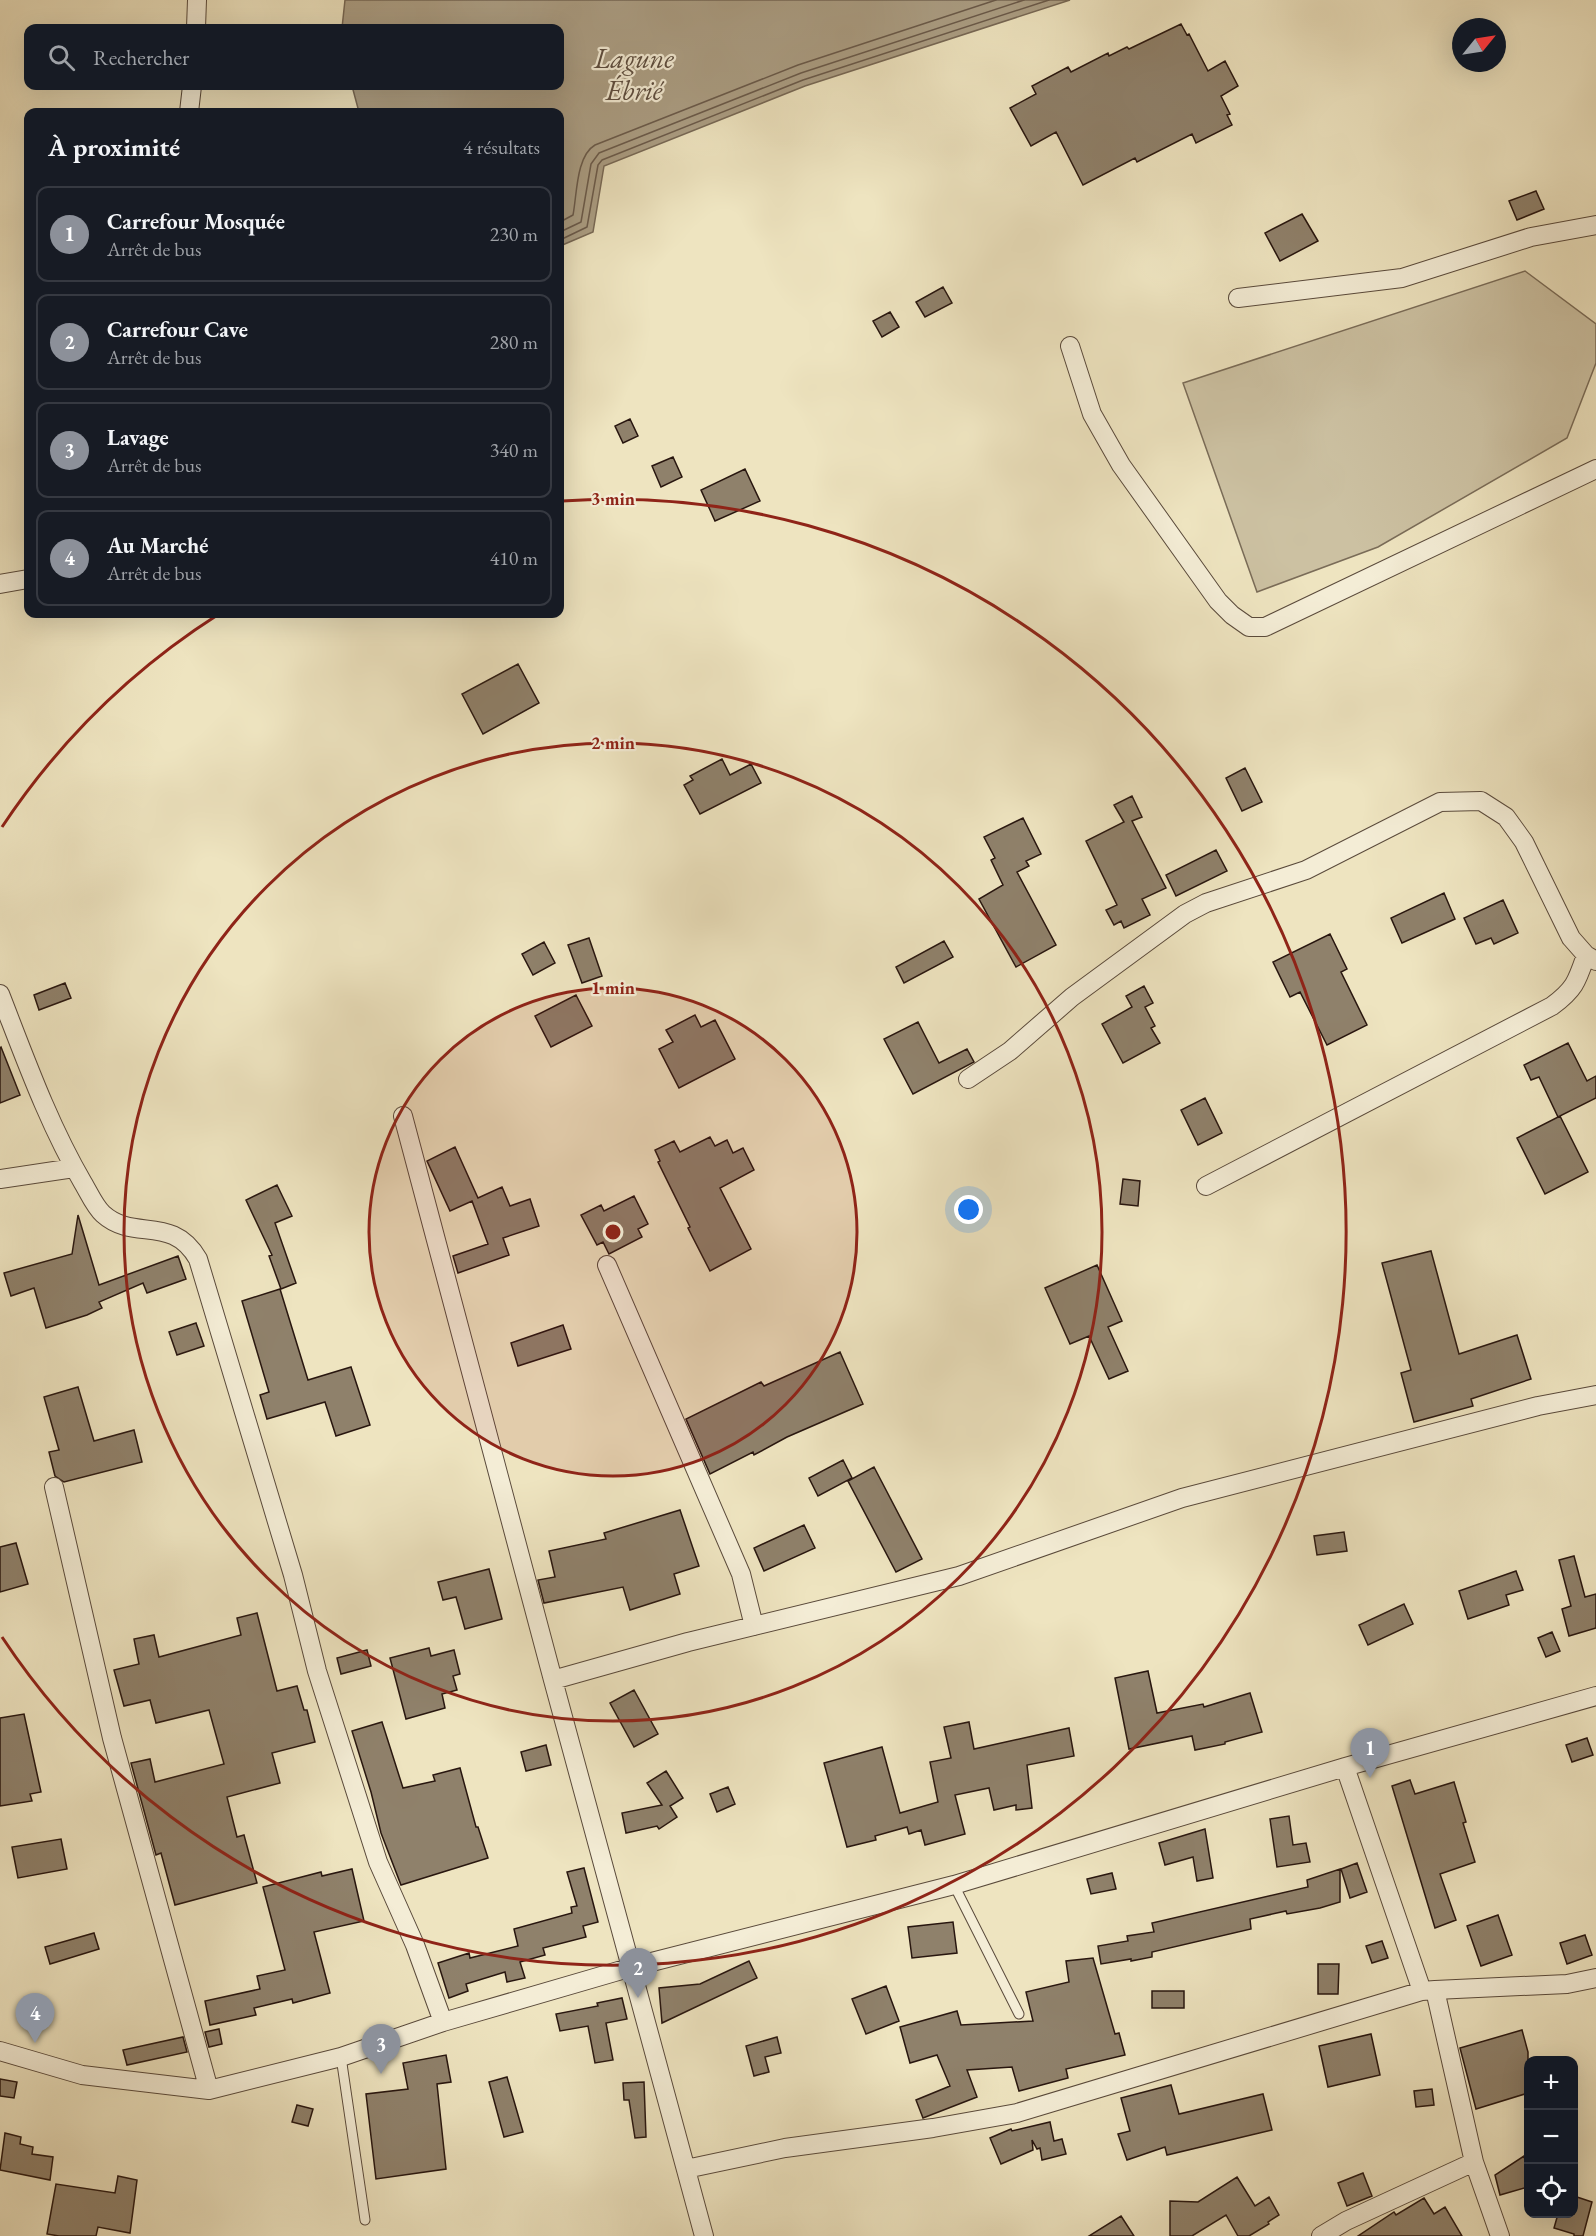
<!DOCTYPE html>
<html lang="fr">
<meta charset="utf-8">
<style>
:root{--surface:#171b24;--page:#20242c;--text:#f1f3f6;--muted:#9ea1a6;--line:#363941;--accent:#8c9099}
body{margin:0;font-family:"EB Garamond",serif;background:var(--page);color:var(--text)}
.controls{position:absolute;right:18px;bottom:18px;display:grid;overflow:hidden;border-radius:12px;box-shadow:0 6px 24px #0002}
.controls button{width:54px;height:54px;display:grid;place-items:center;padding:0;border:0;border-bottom:2px solid var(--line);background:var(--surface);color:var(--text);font:30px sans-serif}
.compass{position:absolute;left:1452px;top:18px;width:54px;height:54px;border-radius:50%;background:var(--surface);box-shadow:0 6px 24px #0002;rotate:60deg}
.you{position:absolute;left:969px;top:1210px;width:21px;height:21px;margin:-15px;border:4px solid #fff;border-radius:50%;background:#1a73e8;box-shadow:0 0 0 9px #1a73e833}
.badge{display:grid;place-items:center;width:39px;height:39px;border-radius:50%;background:var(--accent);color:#fff;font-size:20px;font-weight:700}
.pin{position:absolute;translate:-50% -50px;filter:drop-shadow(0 2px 3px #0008)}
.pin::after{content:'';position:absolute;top:32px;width:21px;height:18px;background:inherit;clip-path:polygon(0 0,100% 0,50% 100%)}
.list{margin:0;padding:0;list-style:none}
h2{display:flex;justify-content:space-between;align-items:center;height:78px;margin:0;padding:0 24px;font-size:26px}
h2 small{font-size:20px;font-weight:400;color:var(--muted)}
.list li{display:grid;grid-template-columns:39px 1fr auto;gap:18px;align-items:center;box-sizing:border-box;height:96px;margin:0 12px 12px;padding:0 12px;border:2px solid var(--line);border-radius:12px}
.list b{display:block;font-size:22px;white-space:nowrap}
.list p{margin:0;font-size:20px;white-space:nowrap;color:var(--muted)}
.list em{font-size:20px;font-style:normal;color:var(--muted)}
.icon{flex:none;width:33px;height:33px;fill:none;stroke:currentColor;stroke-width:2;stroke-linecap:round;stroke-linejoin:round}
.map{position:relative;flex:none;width:1596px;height:2236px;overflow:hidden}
.search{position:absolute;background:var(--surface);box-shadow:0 6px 24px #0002;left:24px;top:24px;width:540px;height:66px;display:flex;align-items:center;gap:15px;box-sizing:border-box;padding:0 21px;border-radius:12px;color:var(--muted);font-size:22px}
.panel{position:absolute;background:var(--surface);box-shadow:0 6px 24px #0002;left:24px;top:108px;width:540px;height:510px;border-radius:12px}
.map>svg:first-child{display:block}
.green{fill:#ccc1a2;stroke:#7a6c58;stroke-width:1.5}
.water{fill:#ab9e84;stroke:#776855;stroke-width:1.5}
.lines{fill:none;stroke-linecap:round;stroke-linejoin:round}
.shore{stroke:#6a5a4a;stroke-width:1.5}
.building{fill:#8f816b;stroke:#28160f;stroke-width:1.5}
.lane-casing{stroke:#5a4a3b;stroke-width:11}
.street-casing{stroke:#5a4a3b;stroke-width:20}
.lane{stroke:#f4edd6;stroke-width:9}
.street{stroke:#f4edd6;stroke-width:18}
.ring{fill:none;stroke:#8f2418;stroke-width:3}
.labels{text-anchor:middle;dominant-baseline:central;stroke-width:4.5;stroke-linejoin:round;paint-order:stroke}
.water-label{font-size:28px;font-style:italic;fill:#5c4c3e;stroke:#f4edd6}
.centre{fill:#8f2418;stroke:#f4edd6;stroke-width:3}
.ring-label{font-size:18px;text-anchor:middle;font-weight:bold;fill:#8f2418;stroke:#f4edd6;stroke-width:4.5;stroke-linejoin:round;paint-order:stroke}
</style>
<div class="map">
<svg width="1596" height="2236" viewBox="0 0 1596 2236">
<rect width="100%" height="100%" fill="#eee4c0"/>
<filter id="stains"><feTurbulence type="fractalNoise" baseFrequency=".00333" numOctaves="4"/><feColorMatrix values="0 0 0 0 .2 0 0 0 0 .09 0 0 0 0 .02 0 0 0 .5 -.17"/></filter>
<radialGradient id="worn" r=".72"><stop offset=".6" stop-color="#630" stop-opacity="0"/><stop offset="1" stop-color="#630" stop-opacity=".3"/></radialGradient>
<path class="green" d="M1525 271 1596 324V363L1567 438 1378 547 1257 592 1183 383Z"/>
<path class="water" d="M345 0H1070L805 86 604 166 593 232 560 246V112H359L352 86H560V28H342Z"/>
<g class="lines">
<path class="shore" d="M560 222 573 215C577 195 576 156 595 145L798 65 996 0
M560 232 581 222 591 164 599 153 801 73 1024 0
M560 240 587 227 598 165 602 160 803 80 1049 0"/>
</g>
<path class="building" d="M1181 24 1187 35 1189 34 1208 71 1225 61 1238 86 1221 96 1230 114 1227 115 1232 125 1196 143 1192 134 1137 162 1135 158 1083 185 1056 132 1031 146 1010 108 1036 94 1032 86 1068 67 1071 72 1108 53 1109 56 1127 47 1129 49Z
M1536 191 1544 209 1517 220 1509 201Z
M1302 214 1318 241 1280 261 1265 233Z
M943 287 952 303 925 317 916 302Z
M890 312 899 327 882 337 873 321Z
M630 419 638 436 623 443 615 426Z
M673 457 682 477 661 487 652 466Z
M745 469 760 501 715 521 701 490Z
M518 664 539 703 483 734 462 694Z
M722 759 730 775 751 764 761 783 700 814 684 785 693 780 690 776Z
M1245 768 1262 802 1242 811 1226 778Z
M1132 796 1142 817 1132 821 1166 888 1142 899 1150 915 1124 928 1121 921 1114 925 1106 910 1117 905 1086 841 1124 822 1114 805Z
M1023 818 1041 854 1026 861 1029 866 1017 872 1056 945 1016 967 979 899 1003 885 991 860 995 858 984 837Z
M1216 850 1227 871 1176 896 1166 875Z
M1444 893 1455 919 1402 943 1391 918Z
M1503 900 1518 933 1494 944 1491 938 1476 944 1464 918Z
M1330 934 1347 969 1341 972 1367 1025 1327 1045 1300 992 1290 997 1273 962Z
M589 938 602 976 582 983 568 945Z
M944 941 953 957 904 983 896 967Z
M544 942 555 963 533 975 522 954Z
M65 983 71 998 39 1010 34 995Z
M1144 986 1153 1003 1145 1007 1155 1026 1151 1028 1160 1043 1123 1063 1102 1024 1132 1007 1126 996Z
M576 995 592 1026 551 1047 535 1016Z
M695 1015 701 1027 715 1020 735 1059 679 1088 659 1049 673 1042 666 1030Z
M918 1022 939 1063 967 1049 974 1062 913 1094 884 1039Z
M1568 1043 1587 1081 1596 1076V1098L1558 1117 1539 1077 1531 1080 1524 1065Z
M1 1047 20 1095 0 1103V1048Z
M1205 1098 1222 1133 1198 1145 1181 1110Z
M1560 1116 1588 1172 1545 1194 1517 1138Z
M710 1137 715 1146 727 1140 733 1153 743 1148 754 1170 720 1188 751 1249 710 1271 688 1228 690 1227 658 1162 660 1161 655 1150 674 1141 680 1152Z
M455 1147 478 1198 502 1187 510 1206 530 1199 539 1226 503 1238 509 1255 458 1273 453 1256 488 1244 472 1201 450 1211 427 1161Z
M1123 1179 1140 1181 1138 1206 1120 1204Z
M277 1185 292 1216 275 1223 296 1283 281 1289 269 1256 272 1255 246 1200Z
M634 1196 648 1224 638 1229 642 1237 609 1254 603 1242 597 1245 581 1215 601 1205 604 1211Z
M78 1215 99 1285 178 1256 186 1279 147 1293 143 1283 99 1302 102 1308 87 1315 46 1328 34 1288 11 1296 4 1273 72 1254Z
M1431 1251 1459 1354 1517 1335 1531 1379 1471 1399 1473 1406 1414 1422 1401 1373 1411 1370 1382 1263Z
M1097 1265 1122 1321 1108 1327 1128 1371 1109 1379 1089 1336 1070 1344 1045 1288Z
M280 1289 308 1380 351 1367 370 1425 336 1436 325 1402 267 1419 260 1395 269 1392 242 1301Z
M196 1323 204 1346 177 1355 169 1332Z
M563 1325 571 1349 518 1366 511 1343Z
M840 1352 863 1404 787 1437 754 1455 753 1452 710 1474 686 1419 761 1382 764 1386Z
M78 1387 94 1441 134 1430 142 1462 64 1482 55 1476 49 1452 59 1450 44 1397Z
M843 1460 852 1478 818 1496 809 1478Z
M874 1467 922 1559 896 1572 848 1481Z
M680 1510 699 1566 674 1574 680 1594 630 1610 623 1587 544 1603 538 1580 555 1577 549 1551 606 1539 604 1533Z
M804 1525 815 1548 764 1571 754 1548Z
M1344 1532 1347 1551 1317 1555 1314 1536Z
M16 1543 28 1584 0 1592V1547Z
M1574 1556 1585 1597 1596 1594V1628L1569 1636 1562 1609 1571 1606 1559 1560Z
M489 1569 502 1619 465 1629 456 1597 443 1600 438 1582Z
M1516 1571 1523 1590 1506 1595 1509 1605 1468 1619 1459 1591Z
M1404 1604 1413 1624 1368 1645 1359 1625Z
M257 1613 277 1691 297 1686 304 1710H307L315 1742 272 1753 280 1783 227 1797 237 1837 244 1835 257 1883 175 1905 161 1853 156 1855 131 1763 150 1759 155 1782 224 1764 209 1710 156 1723 150 1700 124 1706 114 1670 139 1664 134 1639 154 1635 159 1657 241 1635 237 1618Z
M1552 1632 1560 1651 1546 1657 1538 1638Z
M429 1648 431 1656 454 1650 460 1674 453 1676 457 1690 442 1694 445 1708 406 1719 390 1658Z
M367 1650 371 1666 341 1674 337 1658Z
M1148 1671 1157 1713 1203 1704 1204 1707 1250 1693 1262 1732 1225 1742V1744L1195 1750 1192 1736 1129 1749 1115 1678Z
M634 1690 658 1734 634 1747 610 1703Z
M24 1714 41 1792 30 1794 32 1801 0 1806V1718Z
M382 1722 403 1788 435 1781 433 1775 460 1768 476 1827H478L488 1858 401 1885 381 1833 371 1792 352 1731Z
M969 1722 974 1749 1069 1728 1074 1756 1027 1765 1032 1808 1016 1810V1805L994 1810 989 1788 955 1795 965 1834 925 1845 921 1830 909 1834 907 1827 875 1836 876 1840 847 1847 824 1763 882 1747 900 1813 938 1802 930 1762 951 1758 944 1727Z
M1587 1738 1593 1755 1572 1762 1566 1745Z
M546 1745 551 1765 526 1771 521 1752Z
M666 1771 683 1798 670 1806 677 1817 659 1829 657 1826 626 1833 622 1813 662 1805 647 1783Z
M1410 1780 1415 1794 1454 1782 1466 1822 1463 1823 1475 1862 1440 1874 1456 1920 1435 1928 1392 1786Z
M728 1787 735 1804 717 1812 710 1794Z
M1289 1816 1293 1845 1306 1843 1310 1862 1277 1867 1270 1819Z
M1205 1829 1213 1878 1197 1881 1193 1857 1165 1865 1159 1843Z
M61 1839 67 1869 18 1878 12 1847Z
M1357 1863 1367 1892 1350 1898 1341 1869Z
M584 1868 598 1922 583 1926 586 1937 543 1948 545 1955 520 1962 525 1978 507 1982 505 1972 466 1984 468 1991 449 1998 438 1963 469 1953 470 1958 518 1946 514 1929 572 1913 571 1907 577 1906 567 1872Z
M352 1869 364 1921 314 1932 330 1993 293 2003 292 1999 254 2008 256 2015 210 2025 205 2001 260 1989 257 1976 285 1970 263 1887 321 1872 322 1876Z
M1340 1869V1902L1320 1908 1287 1914 1286 1911 1250 1919 1251 1929 1152 1952V1957L1131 1961V1959L1101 1964 1098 1946 1128 1941 1127 1936 1154 1932 1152 1923 1308 1887 1307 1880Z
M1112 1873 1116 1889 1091 1894 1087 1879Z
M1498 1915 1512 1955 1481 1966 1467 1926Z
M953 1922 957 1953 912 1958 908 1927Z
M94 1933 99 1949 50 1964 45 1947Z
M1585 1935 1592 1955 1567 1964 1560 1943Z
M1382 1941 1388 1958 1372 1963 1366 1946Z
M1093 1958 1115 2034 1119 2033 1125 2055 1066 2069 1068 2078 1019 2091 1012 2067 967 2070 977 2097 923 2118 916 2100 950 2086 937 2055 910 2063 900 2027 957 2011 961 2025 1033 2021 1026 1992 1069 1982 1066 1961Z
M749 1961 757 1978 662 2023 659 1988 700 1984Z
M1318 1964H1339L1338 1994H1318Z
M886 1986 899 2021 866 2034 852 1999Z
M1152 1991H1184V2008H1152Z
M622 1998 627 2019 606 2023 613 2060 595 2063 588 2026 560 2031 556 2014 598 2006 597 2003Z
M219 2029 222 2044 209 2047 205 2032Z
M1522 2030 1528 2052V2093L1476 2109 1460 2048Z
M1371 2034 1380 2075 1328 2087 1319 2046Z
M183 2037 187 2052 127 2065 123 2050Z
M777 2037 781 2053 765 2057 769 2072 754 2076 746 2046Z
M446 2055 451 2082 437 2084 446 2169 376 2179 366 2094 408 2089 403 2063Z
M507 2077 523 2132 504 2137 489 2082Z
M0 2079 17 2082 14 2098 0 2096Z
M644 2082 646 2137 635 2138 629 2100H624L623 2083Z
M1171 2085 1179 2114 1263 2094 1272 2130 1167 2155 1165 2147 1127 2160 1118 2134 1130 2131 1121 2098Z
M1432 2089 1434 2105 1416 2107 1414 2091Z
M297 2105 313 2109 308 2126 292 2122Z
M1050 2122 1054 2141 1062 2139 1066 2154 1042 2160 1040 2148 1037 2149 1032 2140 1033 2150 1001 2164 990 2138 1011 2129 1012 2131Z
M5 2133 21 2137 20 2144 33 2147 32 2154 53 2157 50 2180 0 2170Z
M1524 2156 1528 2172V2187L1500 2195 1495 2175Z
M1363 2173 1372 2196 1347 2206 1338 2183Z
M118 2176 137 2180 130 2233 98 2227 96 2236H59L47 2234 56 2184 115 2193Z
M1237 2177 1255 2206 1269 2197 1279 2215 1268 2222 1269 2224 1249 2236H1238L1226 2215 1192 2236H1170V2201L1198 2202Z
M1574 2196 1592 2202 1583 2236H1574V2234L1554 2228 1558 2214H1574Z
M1424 2198 1434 2214 1445 2207 1462 2236H1358L1394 2212 1396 2215Z
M1121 2216 1134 2236H1089Z"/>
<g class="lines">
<g class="lane-casing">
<path id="lane" d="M954 1885 1019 2014
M341 2057 365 2220"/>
</g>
<g class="street-casing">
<path id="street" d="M196 28 197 0
M189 112 192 86
M1238 298 1402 278 1531 237 1596 225
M1070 346 1092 414 1121 465 1218 601 1232 615 1249 627H1265L1596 469
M0 584 28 579
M0 994C25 1058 48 1123 83 1183 89 1193 95 1207 103 1214 134 1242 172 1214 198 1259L293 1575 317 1671 378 1862 415 1945 443 2022
M968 1079 1010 1051 1072 997 1185 914 1206 903 1306 870 1440 802 1481 801 1506 817 1524 842 1571 938 1586 955 1596 961
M403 1116 553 1680 704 2236
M0 1179 74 1168
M1206 1186 1552 1006C1575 989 1577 981 1586 955
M607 1265 741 1574 754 1626
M54 1487 112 1738 209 2090
M553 1680 688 1642 959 1576 1182 1498 1538 1406 1596 1395
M1345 1767 1422 1991
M1435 1990 1567 1984 1596 1978
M0 2051 82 2075 209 2090 341 2057 443 2022 632 1967 954 1885 1345 1767 1596 1696
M686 2169 785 2148 933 2128 1017 2113 1422 1991 1435 1990 1474 2162 1500 2236
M1321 2236 1346 2221 1474 2162"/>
</g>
<use href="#lane" class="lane"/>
<use href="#street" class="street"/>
</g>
<circle cx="613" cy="1232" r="244" fill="#8f2418" fill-opacity=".12"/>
<g class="ring">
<circle cx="613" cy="1232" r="244"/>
<circle cx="613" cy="1232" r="489"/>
<path d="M2 827A733 733 0 0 1 219 614M562 501A733 733 0 1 1 2 1637"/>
</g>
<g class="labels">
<g class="water-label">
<text x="634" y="58">Lagune<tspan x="634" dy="32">Ébrié</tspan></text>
</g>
</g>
<circle cx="613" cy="1232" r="9" class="centre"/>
<g class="ring-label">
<text x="613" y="505">3 min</text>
<text x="613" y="749">2 min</text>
<text x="613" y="994">1 min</text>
</g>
<rect width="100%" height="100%" filter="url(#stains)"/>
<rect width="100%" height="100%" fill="url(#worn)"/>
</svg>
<div class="controls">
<button>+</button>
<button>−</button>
<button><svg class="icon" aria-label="locate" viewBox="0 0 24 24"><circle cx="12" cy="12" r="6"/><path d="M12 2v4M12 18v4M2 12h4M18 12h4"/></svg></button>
</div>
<svg class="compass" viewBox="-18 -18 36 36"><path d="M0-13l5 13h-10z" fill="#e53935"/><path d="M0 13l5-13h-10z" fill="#9ea1a6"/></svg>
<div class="you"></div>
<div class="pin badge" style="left:1370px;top:1778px">1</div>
<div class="pin badge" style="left:638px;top:1998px">2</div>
<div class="pin badge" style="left:381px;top:2074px">3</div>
<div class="pin badge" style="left:35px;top:2043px">4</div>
<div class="search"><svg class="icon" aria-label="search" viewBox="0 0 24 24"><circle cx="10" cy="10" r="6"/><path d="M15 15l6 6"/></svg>Rechercher</div>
<section class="panel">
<h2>À proximité<small>4 résultats</small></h2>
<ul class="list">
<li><span class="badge">1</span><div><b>Carrefour Mosquée</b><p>Arrêt de bus</p></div><em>230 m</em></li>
<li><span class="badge">2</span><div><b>Carrefour Cave</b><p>Arrêt de bus</p></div><em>280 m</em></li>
<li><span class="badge">3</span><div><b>Lavage</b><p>Arrêt de bus</p></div><em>340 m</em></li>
<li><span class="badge">4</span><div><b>Au Marché</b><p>Arrêt de bus</p></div><em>410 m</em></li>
</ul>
</section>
</div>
